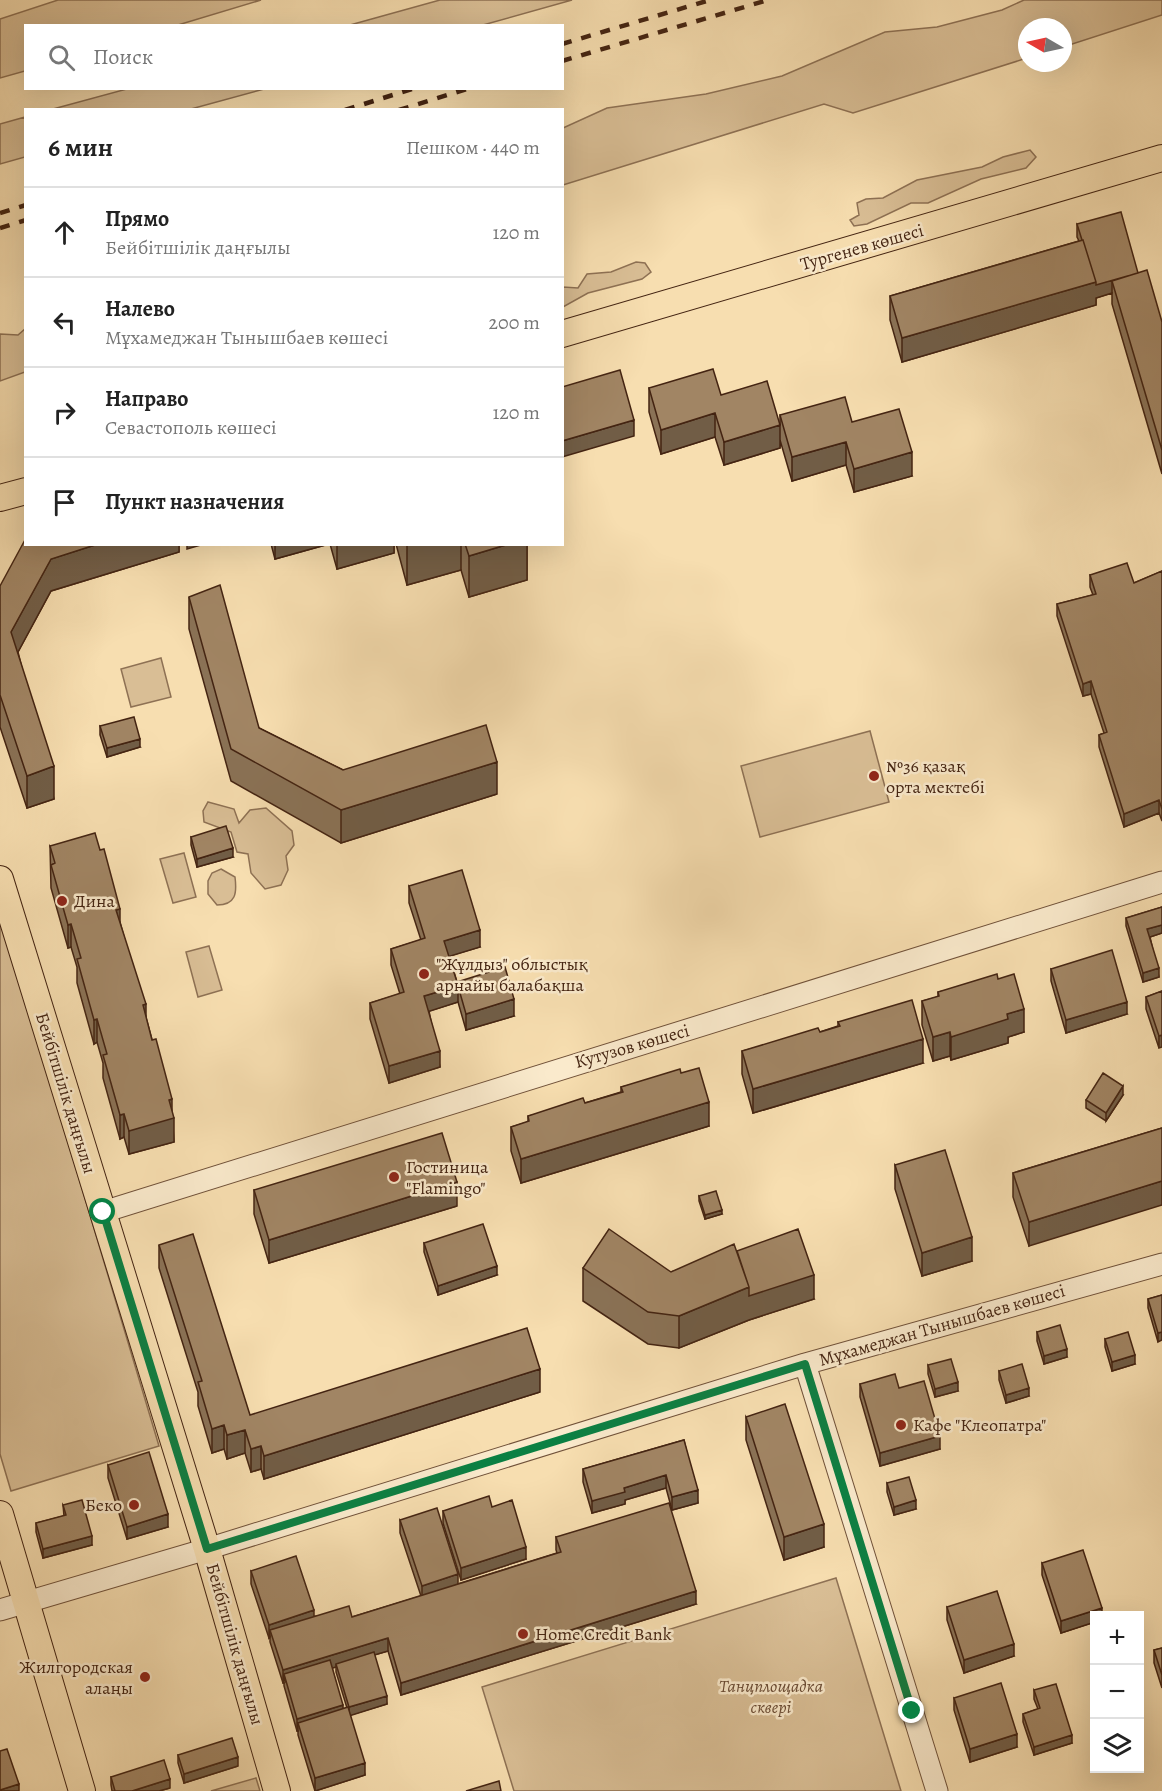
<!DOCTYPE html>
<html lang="ru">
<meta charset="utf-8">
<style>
:root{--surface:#fff;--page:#f2f2f2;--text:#222;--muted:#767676;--line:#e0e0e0}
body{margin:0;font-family:Alegreya,serif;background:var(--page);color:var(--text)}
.controls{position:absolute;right:18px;bottom:18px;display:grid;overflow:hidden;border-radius:0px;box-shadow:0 6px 24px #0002}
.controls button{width:54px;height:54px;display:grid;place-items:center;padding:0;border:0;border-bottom:2px solid var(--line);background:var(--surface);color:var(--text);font:30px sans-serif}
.compass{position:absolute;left:1018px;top:18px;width:54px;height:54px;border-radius:50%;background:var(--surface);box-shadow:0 6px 24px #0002;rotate:279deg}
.stop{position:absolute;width:18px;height:18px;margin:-14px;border:4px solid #0b8043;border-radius:50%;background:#fff}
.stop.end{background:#0b8043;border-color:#fff;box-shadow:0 2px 6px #0008}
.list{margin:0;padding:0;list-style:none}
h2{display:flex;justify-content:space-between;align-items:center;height:78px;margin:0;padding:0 24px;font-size:26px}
h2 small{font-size:20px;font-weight:400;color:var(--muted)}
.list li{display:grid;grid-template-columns:39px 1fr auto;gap:18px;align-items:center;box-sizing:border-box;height:90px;padding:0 24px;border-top:2px solid var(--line)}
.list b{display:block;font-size:22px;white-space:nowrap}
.list p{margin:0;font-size:20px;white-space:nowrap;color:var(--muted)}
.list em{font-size:20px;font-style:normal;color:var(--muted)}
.icon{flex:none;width:33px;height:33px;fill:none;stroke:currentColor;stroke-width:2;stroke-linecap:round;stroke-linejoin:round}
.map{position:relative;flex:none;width:1162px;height:1791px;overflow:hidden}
.search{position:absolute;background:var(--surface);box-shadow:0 6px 24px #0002;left:24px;top:24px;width:540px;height:66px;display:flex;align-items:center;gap:15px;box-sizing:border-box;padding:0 21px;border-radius:0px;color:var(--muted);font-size:22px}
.panel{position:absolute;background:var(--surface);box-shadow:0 6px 24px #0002;left:24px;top:108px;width:540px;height:438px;border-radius:0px}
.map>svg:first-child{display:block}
.green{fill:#d9be95;stroke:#8e7154;stroke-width:1.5}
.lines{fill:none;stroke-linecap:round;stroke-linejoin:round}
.minor-casing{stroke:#71523a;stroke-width:23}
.major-casing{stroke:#442412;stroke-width:28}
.minor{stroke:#faeacc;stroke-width:21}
.major{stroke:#f7deb0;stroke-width:26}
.rail{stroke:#442412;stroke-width:4.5;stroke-dasharray:10 10;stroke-linecap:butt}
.wall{fill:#8a7256;stroke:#442412;stroke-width:1.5;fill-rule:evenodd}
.shaded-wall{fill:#715d46;stroke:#442412;stroke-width:1.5}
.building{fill:#a18564;stroke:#442412;stroke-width:1.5}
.route{stroke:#0b8043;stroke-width:8}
.poi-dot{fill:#8f2418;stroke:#faeacc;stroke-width:2}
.labels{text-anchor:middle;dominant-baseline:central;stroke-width:5;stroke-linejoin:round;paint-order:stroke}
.street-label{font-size:18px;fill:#442412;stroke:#faeacc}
.poi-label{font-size:18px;fill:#442412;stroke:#faeacc;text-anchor:start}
.park-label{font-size:18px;font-style:italic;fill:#694a33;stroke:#faeacc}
</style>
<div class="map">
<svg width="1162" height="1791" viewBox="0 0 1162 1791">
<rect width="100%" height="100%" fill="#f7deb0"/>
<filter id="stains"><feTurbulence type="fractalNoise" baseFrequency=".00333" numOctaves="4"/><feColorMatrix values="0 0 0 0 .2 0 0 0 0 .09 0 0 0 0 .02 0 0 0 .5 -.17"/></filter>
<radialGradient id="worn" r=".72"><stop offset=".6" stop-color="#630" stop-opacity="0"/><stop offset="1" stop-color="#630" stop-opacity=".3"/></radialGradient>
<path class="green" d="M58 0H261L178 25 26 26 25 71 0 78V19Z
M440 0H572L483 25H350Z
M1024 0H1162V15L1063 47V27H1027V58L853 113 824 104 563 185V128L607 108 706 94 782 76 885 32 937 27 1002 10Z
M127 89V88L264 89 191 109H53Z
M25 117V157L0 164V124Z
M1030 150 1036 157 1026 168 981 179 928 203H911L867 224 854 226 850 220 859 215 857 203 866 199 883 198 917 180 982 167 1003 157Z
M636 262 645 263 651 272 642 279 588 293 563 307V287L578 288 587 274 611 272Z
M25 329V372L0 381V334L18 335Z
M161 658 171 697 131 707 121 669Z
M870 731 889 802 760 837 741 766Z
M208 802 234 809 239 823 250 810 266 808 292 831 294 845 286 856 288 870 281 885 265 889 251 873 248 854 237 852 231 832 204 822 203 811Z
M184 853 196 897 173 903 160 859Z
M221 869 235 877C237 893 236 905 217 905L208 894V881L212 873Z
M0 914 159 1446 11 1491 0 1454Z
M209 946 222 990 198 997 186 952Z
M836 1578 901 1791H514L482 1687Z
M256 1778 260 1791H211Z"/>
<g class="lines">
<g class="minor-casing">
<path id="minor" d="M103 1212C455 1100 809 993 1162 882
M805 1364 937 1791
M0 1610 207 1549 805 1364 1162 1264"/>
</g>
<g class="major-casing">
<path id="major" d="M562 334 1162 158
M0 498 26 491
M0 879 207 1549 277 1791
M0 1514 82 1791"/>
</g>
<use href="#minor" class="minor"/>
<use href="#major" class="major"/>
<path class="rail" d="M562 44 710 0
M562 61 768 0
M345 110 415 88
M399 110 470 88
M0 213 26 205
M0 228 26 220"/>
</g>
<path class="wall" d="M1077 224 1138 273 1162 322V474L1112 304V293L1096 298V305L902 362 890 320V296L1079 241 1077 237Z
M649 388 721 395 780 424V415L852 422 912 476 854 492 846 465 792 481 780 440V448L724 465 715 437 661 454 649 412Z
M179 544V552L51 591 18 652 54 799 27 808 0 727V586Z
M271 544H329L275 559Z
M330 544H394V553L337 569Z
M396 544H527V580L469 597 461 570 407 585Z
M1162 571V821L1159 813 1124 827 1099 747V735L1104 733 1091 694 1083 696 1057 616V604L1093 595 1090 587V575L1134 583Z
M189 597 259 728 343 770 497 794 341 843 231 781 189 629Z
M100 726 140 747 107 757 100 735Z
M191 837 233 857 197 867 191 845Z
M50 846 120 922 172 1113 174 1142 129 1154 124 1137 120 1139 103 1078V1063L97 1042 94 1044 77 983V967L71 947 68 948 51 888Z
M409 886 480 947 449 956 457 982 514 1016 466 1030 458 1002 429 1011 440 1067 389 1083 370 1019V1003L400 994 391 965V949L421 940 409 903Z
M1162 907V933L1150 937 1159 977 1143 982 1126 926V918Z
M1051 969 1127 1014 1066 1033 1051 981Z
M998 979 1024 1032 1008 1037V1043L951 1060 950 1056 933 1061 922 1025V1001L938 997V992Z
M1162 991 1159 1048 1146 1009V997Z
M838 1022 923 1063 753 1113 742 1074V1051L820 1032 838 1026Z
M681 1073 709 1126 521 1183 511 1151V1127L528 1122V1116L585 1103 621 1092V1087Z
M1123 1095 1106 1121 1086 1108V1100Z
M1162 1128 1029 1246 1013 1197V1173Z
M895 1165 972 1261 922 1276 895 1189Z
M254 1190 457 1206 269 1263 254 1214Z
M699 1196 722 1214 705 1219 699 1201Z
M424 1243 497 1275 438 1295 424 1252Z
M159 1245 250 1415 540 1392 264 1479 261 1469 251 1472 245 1453 227 1459 224 1449 212 1453 198 1406V1392L159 1268Z
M737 1251 814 1299 749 1320 679 1348 648 1344 583 1301V1268L671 1272Z
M1162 1295 1158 1342 1148 1308V1299Z
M1037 1332 1067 1357 1044 1364 1037 1341Z
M1105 1339 1135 1364 1112 1371 1105 1347Z
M928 1365 958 1391 935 1397 928 1374Z
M999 1371 1029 1396 1006 1403 999 1380Z
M860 1384 899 1388 940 1449 880 1466 860 1397Z
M746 1417 824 1547 784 1560 746 1440Z
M684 1440 698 1503 672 1510 666 1488 625 1500V1504L592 1513 583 1482V1469Z
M108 1465 168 1527 127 1539 108 1478Z
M887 1483 916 1509 894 1515 887 1492Z
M63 1505 92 1545 43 1558 36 1532V1523L64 1516Z
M492 1507 526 1559 461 1580 443 1523V1511Z
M400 1520 458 1584 557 1553 556 1550V1537L696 1604 401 1695 388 1651 374 1655 387 1704 350 1715 365 1775 315 1791 298 1735V1731H297L284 1686V1683H283L270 1642V1637L269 1638 251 1584V1571L314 1616 352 1617 421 1596 400 1533ZM336 1667V1672L347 1708 343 1709 332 1668Z
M1042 1563 1102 1616H1095V1622L1061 1633 1042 1575Z
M947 1607 1014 1656 964 1673 947 1620Z
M1162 1648V1688L1154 1663V1650Z
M1034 1690 1072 1743 1034 1755 1023 1722V1714L1038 1709 1034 1699Z
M954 1698 1017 1747 970 1762 954 1710Z
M178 1755 238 1766 184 1783 178 1763Z
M111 1777 170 1788 159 1791H112L111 1785Z"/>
<path class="shaded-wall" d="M1112 281V293L1096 298V305L902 362V338L1096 282Z
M715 413V437L661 454V430Z
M634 420V436L562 457V441Z
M780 425V448L724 465V442Z
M846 442V465L792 481V457Z
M912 452V476L854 492V469Z
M98 544H179V552L51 591 11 665V632L51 559Z
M201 544V545L187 549V545Z
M275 544H329L275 559Z
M337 544H394V553L337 569Z
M461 544V570L407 585V545Z
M509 544H527V580L469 597V556Z
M1091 681V694L1083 696V684Z
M140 739V747L107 757V748Z
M497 762V794L341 843V810Z
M54 766V799L27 808V776Z
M1159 800V813L1124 827V814Z
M233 848V857L197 867V859Z
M120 909V932L116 910Z
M71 924V947L68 948V925Z
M1162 925V933L1147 938V929Z
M480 930V947L444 958V941Z
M1159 968V977L1143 982V973Z
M458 986V1002L424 1013V996Z
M514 999V1016L466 1030V1014Z
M1127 1002V1014L1066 1033V1020Z
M146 1004V1027L143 1005Z
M1024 1009V1032L1008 1037V1043L951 1060V1037L1007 1014Z
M97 1019V1042L94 1044V1020Z
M950 1032V1056L933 1061V1037Z
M1162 1035V1047L1159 1048V1036Z
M923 1039V1063L753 1113V1089Z
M440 1051V1067L389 1083V1066Z
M1123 1086V1095L1106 1121V1113Z
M172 1099V1118H174V1142L129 1154V1131L169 1100Z
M709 1102V1126L521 1183V1159Z
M124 1114V1137L120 1139V1115Z
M1162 1181V1205L1029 1246V1222Z
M457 1182V1206L269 1263V1240Z
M722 1210V1214L705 1219V1215Z
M972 1237V1261L922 1276V1253Z
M497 1266V1275L438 1295V1286Z
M814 1275V1299L749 1320 679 1348V1316L749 1287Z
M1162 1332V1340L1158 1342V1333Z
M1067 1349V1357L1044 1364V1356Z
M1135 1355V1364L1112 1371V1362Z
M540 1369V1392L264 1479V1456Z
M958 1382V1391L935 1397V1389Z
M1029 1388V1396L1006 1403V1395Z
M224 1425V1449L212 1453V1429Z
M245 1430V1453L227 1459V1435Z
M940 1436V1449L880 1466V1453Z
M261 1446V1469L251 1472V1449Z
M666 1475V1488L625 1500V1504L592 1513V1501L624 1488Z
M698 1490V1503L672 1510V1497Z
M916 1500V1509L894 1515V1507Z
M168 1514V1527L127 1539V1527Z
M824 1524V1547L784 1560V1537Z
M92 1536V1545L43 1558V1549Z
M526 1547V1559L461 1580V1568Z
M458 1574V1586L422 1598V1586Z
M696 1591V1604L401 1695V1683Z
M1102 1608V1616H1095V1622L1061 1633V1621Z
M314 1610V1623L270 1630V1637L269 1638V1625Z
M388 1638V1651L337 1666 336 1664V1667L286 1682 284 1674V1683H283V1670Z
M1014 1644V1656L964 1673V1660Z
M387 1696V1704L349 1716V1707Z
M343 1705V1717L298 1723V1731H297V1719Z
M1017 1734V1747L970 1762V1749Z
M1072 1735V1743L1034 1755V1747Z
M238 1757V1766L184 1783V1774Z
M365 1763V1775L315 1791V1778Z
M170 1779V1788L159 1791H132Z
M19 1784V1791H0V1790Z"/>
<path class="building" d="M1121 212 1138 273 1096 285V282L1083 240H1082L1077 224Z
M1083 240 1096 282 902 338 890 296Z
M1147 270 1162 322V450L1112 281Z
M713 369 721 395 767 381 780 425 724 442 715 413 661 430 649 388Z
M620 370 634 420 562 441V387Z
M845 397 852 422 899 409 912 452 854 469 846 442 792 457 780 415Z
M26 538V544H98L51 559 11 632 54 766 27 776 0 695V586Z
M465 544H509L469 556Z
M1127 563 1134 583 1162 571V809L1159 800 1124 814 1099 735 1107 732 1091 681 1083 684 1057 604 1096 594 1090 575Z
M220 585 259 728 343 770 486 725 497 762 341 810 231 749 189 597Z
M134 717 140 739 107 748 100 726Z
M226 826 233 848 197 859 191 837Z
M95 833 100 850 104 849 120 909 116 910 146 1004 143 1005 152 1040 156 1039 172 1099 169 1100 174 1118 129 1131 124 1114 120 1115 103 1055 107 1054 97 1019 94 1020 77 959 81 958 71 924 68 925 51 865 55 863 50 846Z
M462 870 480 930 444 941 457 982 505 967 514 999 466 1014 458 986 424 996 440 1051 389 1066 370 1003 404 992 391 949 425 938 409 886Z
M1162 907V925L1147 929 1159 968 1143 973 1126 918Z
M1112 950 1127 1002 1066 1020 1051 969Z
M997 974 998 979 1014 974 1024 1009 1007 1014 1008 1019 951 1037 950 1032 933 1037 922 1001 939 996 938 992Z
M1162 991V1035L1159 1036 1146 997Z
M912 1000 923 1039 753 1089 742 1051 818 1028 820 1032 840 1026 838 1022Z
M699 1068 709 1102 521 1159 511 1127 529 1121 528 1116 583 1098 585 1103 623 1092 621 1087 680 1069 681 1073Z
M1103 1073 1123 1086 1106 1113 1086 1100Z
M1162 1128V1181L1029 1222 1013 1173Z
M442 1133 457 1182 269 1240 254 1190Z
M945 1150 972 1237 922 1253 895 1165Z
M716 1191 722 1210 705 1215 699 1196Z
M483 1224 497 1266 438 1286 424 1243Z
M609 1229 671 1272 734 1244 749 1287 679 1316 648 1312 583 1268Z
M798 1229 814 1275 749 1296V1287L737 1251Z
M193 1234 250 1415 527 1328 540 1369 264 1456 261 1446 251 1449 245 1430 227 1435 224 1425 212 1429 198 1382 202 1381 159 1245Z
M1162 1295V1332L1158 1333 1148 1299Z
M1060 1325 1067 1349 1044 1356 1037 1332Z
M1128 1332 1135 1355 1112 1362 1105 1339Z
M951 1359 958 1382 935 1389 928 1365Z
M1022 1364 1029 1388 1006 1395 999 1371Z
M895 1374 899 1388 924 1381 940 1436 880 1453 860 1384Z
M785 1404 824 1524 784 1537 746 1417Z
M684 1440 698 1490 672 1497 666 1475 624 1488 625 1492 592 1501 583 1469Z
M149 1452 168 1514 127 1527 108 1465Z
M909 1477 916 1500 894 1507 887 1483Z
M489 1496 492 1507 512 1500 526 1547 461 1568 443 1511Z
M82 1500 92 1536 43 1549 36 1523 66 1515 63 1505Z
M669 1503 696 1591 401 1683 388 1638 283 1670 270 1630 349 1606 352 1617 561 1552 556 1537Z
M437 1508 458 1574 422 1586 400 1520Z
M1083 1550 1102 1608 1061 1621 1042 1563Z
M296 1556 314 1610 269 1625 251 1571Z
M997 1591 1014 1644 964 1660 947 1607Z
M1162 1648V1675L1154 1650Z
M374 1652 387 1696 349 1707 336 1664Z
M330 1660 343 1705 297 1719 284 1674Z
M1001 1683 1017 1734 970 1749 954 1698Z
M1056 1684 1072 1735 1034 1747 1023 1714 1040 1708 1034 1690Z
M348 1707 365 1763 315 1778 298 1723Z
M232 1738 238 1757 184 1774 178 1755Z
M7 1749 19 1784 0 1790V1751Z
M164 1760 170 1779 132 1791H115L111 1777Z
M499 1781 501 1791H466Z"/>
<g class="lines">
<path class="route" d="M103 1212 207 1549 805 1364 912 1711"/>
</g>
<g class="poi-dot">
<circle cx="874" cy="776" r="6"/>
<circle cx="62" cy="901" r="6"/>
<circle cx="424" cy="974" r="6"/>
<circle cx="394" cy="1177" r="6"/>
<circle cx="901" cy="1425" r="6"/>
<circle cx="134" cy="1505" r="6"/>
<circle cx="523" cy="1634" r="6"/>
<circle cx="145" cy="1677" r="6"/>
</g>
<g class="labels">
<g class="street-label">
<text transform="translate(862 247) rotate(-16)">Тургенев көшесі</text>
<text transform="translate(632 1046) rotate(-16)">Кутузов көшесі</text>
<text transform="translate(66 1093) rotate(73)">Бейбітшілік даңғылы</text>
<text transform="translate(942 1325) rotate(-16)">Мұхамеджан Тынышбаев көшесі</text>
<text transform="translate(235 1644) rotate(74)">Бейбітшілік даңғылы</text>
</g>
<g class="poi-label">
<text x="886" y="766">№36 қазақ<tspan x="886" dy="21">орта мектебі</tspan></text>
<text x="74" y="901">Дина</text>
<text x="436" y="964">"Жұлдыз" облыстық<tspan x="436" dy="21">арнайы балабақша</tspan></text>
<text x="406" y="1167">Гостиница<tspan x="406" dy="21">"Flamingo"</tspan></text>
<text x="913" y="1425">Кафе "Клеопатра"</text>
<text x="122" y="1505" text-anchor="end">Беко</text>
<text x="535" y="1634">Home Credit Bank</text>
<text x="133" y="1667" text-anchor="end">Жилгородская<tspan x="133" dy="21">алаңы</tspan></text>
</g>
<g class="park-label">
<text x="771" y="1686">Танцплощадка<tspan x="771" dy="21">сквері</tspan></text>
</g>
</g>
<rect width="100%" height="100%" filter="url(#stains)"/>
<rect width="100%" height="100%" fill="url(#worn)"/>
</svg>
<div class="controls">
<button>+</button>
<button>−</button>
<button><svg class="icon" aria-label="layers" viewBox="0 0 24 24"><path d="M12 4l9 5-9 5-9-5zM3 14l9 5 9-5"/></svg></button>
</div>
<svg class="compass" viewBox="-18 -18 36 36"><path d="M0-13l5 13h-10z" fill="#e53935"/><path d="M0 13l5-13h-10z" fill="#767676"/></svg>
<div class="stop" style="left:103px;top:1212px"></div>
<div class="stop end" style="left:912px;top:1711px"></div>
<div class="search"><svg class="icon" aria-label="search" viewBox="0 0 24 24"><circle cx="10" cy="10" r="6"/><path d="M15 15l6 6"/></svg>Поиск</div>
<section class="panel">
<h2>6 мин<small>Пешком · 440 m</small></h2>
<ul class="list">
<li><svg class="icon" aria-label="ahead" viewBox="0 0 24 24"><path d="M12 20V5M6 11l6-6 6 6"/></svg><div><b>Прямо</b><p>Бейбітшілік даңғылы</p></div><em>120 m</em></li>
<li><svg class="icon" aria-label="left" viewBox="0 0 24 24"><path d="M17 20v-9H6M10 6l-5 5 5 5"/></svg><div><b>Налево</b><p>Мұхамеджан Тынышбаев көшесі</p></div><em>200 m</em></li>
<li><svg class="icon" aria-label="right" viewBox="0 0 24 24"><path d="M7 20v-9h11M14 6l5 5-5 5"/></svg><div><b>Направо</b><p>Севастополь көшесі</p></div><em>120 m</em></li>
<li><svg class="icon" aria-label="arrive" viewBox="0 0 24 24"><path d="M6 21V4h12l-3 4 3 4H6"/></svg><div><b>Пункт назначения</b></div></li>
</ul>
</section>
</div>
